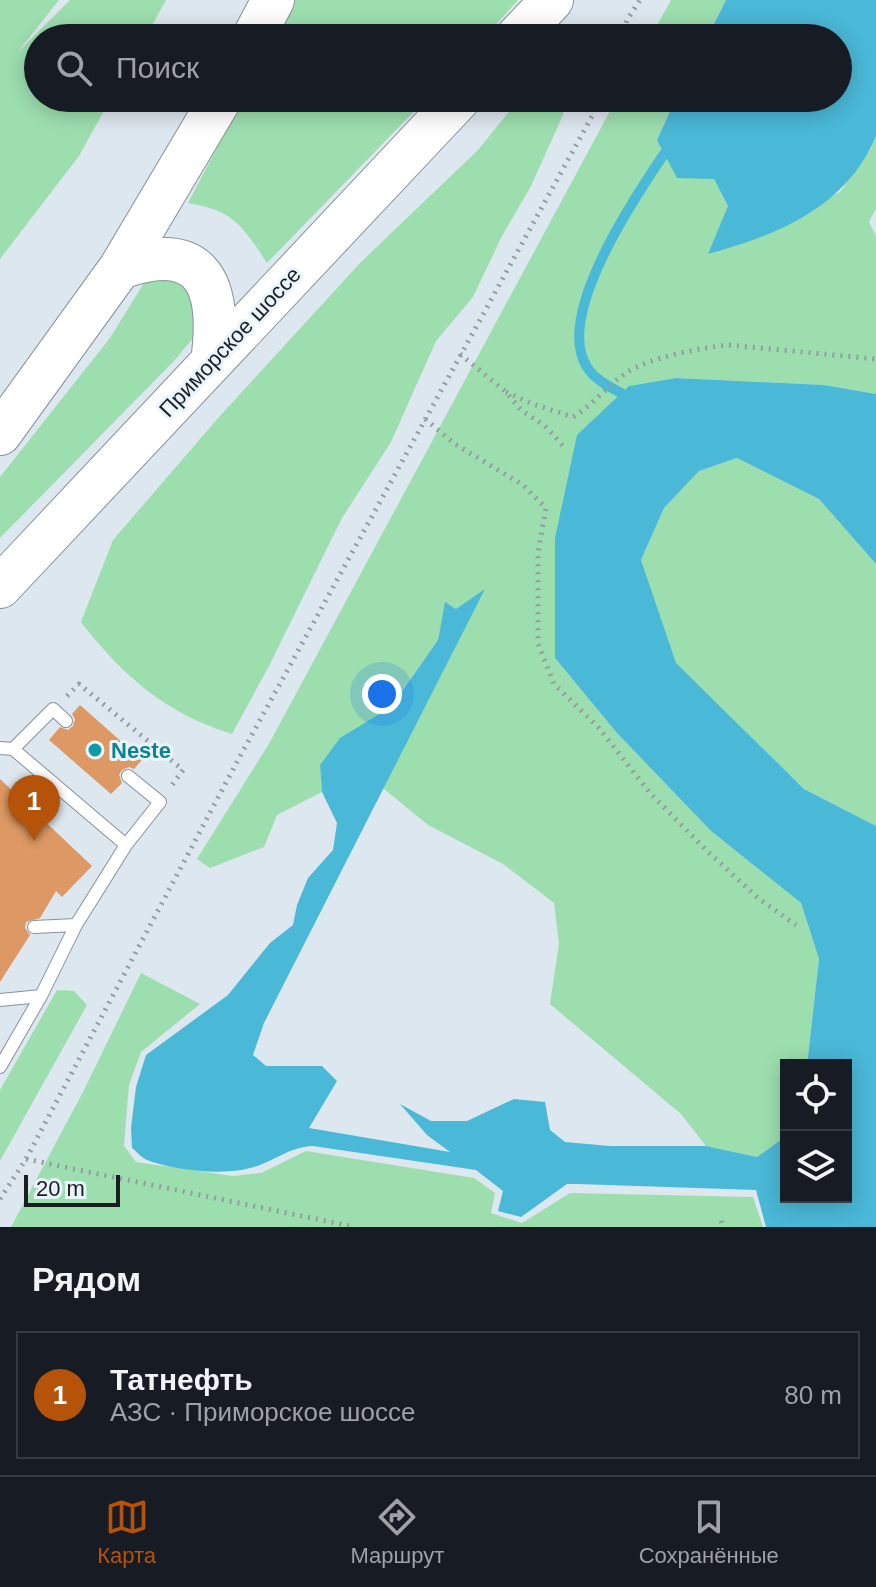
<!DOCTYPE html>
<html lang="ru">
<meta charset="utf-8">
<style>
:root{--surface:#171b24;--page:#20242c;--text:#f1f3f6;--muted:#9ea1a6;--line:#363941;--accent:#b45309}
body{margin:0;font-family:Arial,sans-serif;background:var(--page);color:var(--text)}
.controls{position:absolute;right:24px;bottom:24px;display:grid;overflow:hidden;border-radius:0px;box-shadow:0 4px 20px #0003}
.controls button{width:72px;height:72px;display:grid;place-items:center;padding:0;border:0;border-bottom:2px solid var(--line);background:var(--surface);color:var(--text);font:40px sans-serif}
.scale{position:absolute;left:24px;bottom:20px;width:96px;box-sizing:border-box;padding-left:8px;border:4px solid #1b1e21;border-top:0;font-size:22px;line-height:28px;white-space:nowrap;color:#1b1e21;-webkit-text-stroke:6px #eaf4fd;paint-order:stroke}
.you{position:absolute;left:382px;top:694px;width:28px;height:28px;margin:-20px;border:6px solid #fff;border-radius:50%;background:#1a73e8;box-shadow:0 0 0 12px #1a73e833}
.badge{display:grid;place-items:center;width:52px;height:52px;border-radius:50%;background:var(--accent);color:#fff;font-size:26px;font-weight:700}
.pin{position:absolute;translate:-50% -66px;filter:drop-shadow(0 2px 4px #0008)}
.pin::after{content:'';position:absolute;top:42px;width:28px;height:24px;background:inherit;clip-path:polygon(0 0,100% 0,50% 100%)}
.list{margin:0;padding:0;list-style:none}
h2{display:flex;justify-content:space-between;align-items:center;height:104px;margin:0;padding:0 32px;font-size:34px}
h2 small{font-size:26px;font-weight:400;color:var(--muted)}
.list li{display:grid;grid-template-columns:52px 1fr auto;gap:24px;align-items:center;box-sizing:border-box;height:128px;margin:0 16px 16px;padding:0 16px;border:2px solid var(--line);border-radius:0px}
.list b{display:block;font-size:30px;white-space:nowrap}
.list p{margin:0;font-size:26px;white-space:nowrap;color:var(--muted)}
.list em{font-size:26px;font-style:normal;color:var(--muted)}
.icon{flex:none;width:44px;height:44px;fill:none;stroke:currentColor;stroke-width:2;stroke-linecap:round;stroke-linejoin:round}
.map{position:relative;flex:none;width:876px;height:1227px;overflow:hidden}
.search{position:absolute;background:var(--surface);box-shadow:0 4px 20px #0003;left:24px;right:24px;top:24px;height:88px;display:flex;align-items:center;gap:20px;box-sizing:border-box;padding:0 28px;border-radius:44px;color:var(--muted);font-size:30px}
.sheet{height:248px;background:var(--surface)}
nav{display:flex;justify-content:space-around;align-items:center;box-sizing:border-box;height:112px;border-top:2px solid var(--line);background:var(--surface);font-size:22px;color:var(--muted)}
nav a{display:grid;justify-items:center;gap:4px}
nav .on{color:var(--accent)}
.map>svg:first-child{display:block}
.green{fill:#9ddeaf}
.water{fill:#4ab8d7}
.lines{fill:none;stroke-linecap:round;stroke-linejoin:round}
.stream{stroke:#4ab8d7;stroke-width:10}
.building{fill:#dd9863}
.service-casing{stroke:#889199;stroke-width:14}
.trunk-casing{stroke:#889199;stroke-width:44}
.path{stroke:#959ca2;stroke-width:5;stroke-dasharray:2 6;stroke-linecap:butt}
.service{stroke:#fff;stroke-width:12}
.trunk{stroke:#fff;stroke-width:42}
.culture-dot{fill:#0f9aa8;stroke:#eaf4fd;stroke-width:3}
.labels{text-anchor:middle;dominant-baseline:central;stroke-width:6;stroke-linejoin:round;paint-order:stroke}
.street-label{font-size:22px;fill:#1b1e21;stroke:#eaf4fd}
.culture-label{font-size:22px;font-weight:bold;fill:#0d838f;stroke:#eaf4fd;text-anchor:start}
</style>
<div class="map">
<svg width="876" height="1227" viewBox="0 0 876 1227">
<rect width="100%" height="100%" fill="#dde7ef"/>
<path class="green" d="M0 0H59L17 53 70 0H166L145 38H38V98H111L79 156 0 259Z
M294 0H518L484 38H275Z
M671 0H726L707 38H650Z
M243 98H427L267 263C242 225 234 211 188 203Z
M520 98H565L563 115 531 186 502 236 473 297 436 341 391 442 342 518 269 666 232 734C166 714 122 675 81 622L113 540 219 417 361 262 478 150Z
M617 98H676L657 140 714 179 728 206 709 254 840 192 871 148 876 136V208L869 222 876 236V394L824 385 676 378 629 386 555 658 617 733 711 831 801 903 819 959 807 1065H786V1136L757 1157 706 1146 681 1114 550 1004 559 943 554 903 503 864 428 825 383 788 484 590 456 609 445 603 438 640 391 707 320 765 322 792 277 815 264 847 210 868 197 859 270 742Z
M177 275 195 300 194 337 174 361 0 538V477L110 338 147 278Z
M737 458 819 499 876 564V826L804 789 675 663 641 560 664 508 699 471Z
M141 973 200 1004 141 1052 129 1085 124 1146 136 1162 233 1176 261 1173 306 1151 474 1178 495 1193 491 1213 522 1223 570 1193 753 1197 763 1227H11L83 1092Z
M57 990 74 991 87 1005 0 1161V1090Z"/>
<path class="water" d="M726 0H876V136C846 208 777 235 708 254L728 206 714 179 677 178 657 140 676 98H838V38H707Z
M676 378 824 385 876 394V564L819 499 737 458 699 471 664 508 641 560 676 663 804 789 876 826V1227H766L756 1190 578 1184H567L521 1217 498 1211 503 1191 476 1170 313 1146C292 1146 274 1161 254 1167 226 1176 175 1171 147 1160 142 1158 137 1152 132 1148L131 1128 136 1087 146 1055 228 995 270 943 293 925 297 905 308 878 333 850 337 823 322 792 320 765 340 738 391 707 438 640 445 602 456 609 485 589 264 1023 253 1055 266 1066H322L337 1081 309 1128 450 1152 427 1135 400 1104 431 1121H467L514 1099 545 1102 550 1130 565 1142 610 1146H706L757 1157 786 1136V1197H846V1065H807L819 959 801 903 711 831 617 733 555 658V538L577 435 629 386Z"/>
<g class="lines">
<path class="stream" d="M621 393C610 387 594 379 587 367 554 316 635 197 664 154"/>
</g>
<path class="building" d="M80 705 142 760 134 769 129 767 122 770 119 775 122 783 111 794 49 740 60 727 68 730 73 726 75 719 72 714Z
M0 779 92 866 62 897 56 891 40 918 26 922 25 928 30 935 0 982Z"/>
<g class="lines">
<g class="service-casing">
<path id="service" d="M0 748 13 749 126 845
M13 749 53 709 66 721
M76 925 126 845 160 802 128 776
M0 1000 41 996 76 925 34 927
M0 1067 41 996"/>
</g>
<g class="trunk-casing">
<path id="trunk" d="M253 38 273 0
M516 38 552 0
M120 268C206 238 222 288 212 362
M0 434 120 268 221 98
M0 587 460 98"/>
</g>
<path class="path" d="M621 38 627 20 640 0
M460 354 506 392 521 410 545 426 564 447
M506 392 533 404 573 417C593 405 607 386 626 373 650 357 700 348 728 345L876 359
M425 419 455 444 523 485 546 508 538 553V643L554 684 599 728 650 793 706 850 758 898 796 925
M67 696 79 684 183 770 172 785
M26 1159 355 1227
M0 1199 26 1159 238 760 602 98
M721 1221 723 1227"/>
<use href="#service" class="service"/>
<use href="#trunk" class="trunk"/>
</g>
<circle class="culture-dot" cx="95" cy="750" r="8"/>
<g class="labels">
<g class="street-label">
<text transform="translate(230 342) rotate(-47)">Приморское шоссе</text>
</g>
<g class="culture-label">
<text x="111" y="750">Neste</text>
</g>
</g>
</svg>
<div class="controls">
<button><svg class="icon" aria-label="locate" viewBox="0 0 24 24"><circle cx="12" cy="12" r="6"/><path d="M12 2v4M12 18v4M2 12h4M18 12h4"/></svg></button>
<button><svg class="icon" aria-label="layers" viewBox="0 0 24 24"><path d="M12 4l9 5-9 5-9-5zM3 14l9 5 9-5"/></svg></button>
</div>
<div class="scale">20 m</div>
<div class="you"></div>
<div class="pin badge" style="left:34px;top:841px">1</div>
<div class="search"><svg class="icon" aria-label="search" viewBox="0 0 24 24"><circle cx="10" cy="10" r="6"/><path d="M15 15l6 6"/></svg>Поиск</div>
</div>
<section class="sheet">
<h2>Рядом<small></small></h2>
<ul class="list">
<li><span class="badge">1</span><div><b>Татнефть</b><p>АЗС · Приморское шоссе</p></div><em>80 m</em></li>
</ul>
</section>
<nav>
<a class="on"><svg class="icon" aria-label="map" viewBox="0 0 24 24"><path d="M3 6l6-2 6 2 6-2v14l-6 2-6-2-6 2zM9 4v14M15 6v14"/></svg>Карта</a>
<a><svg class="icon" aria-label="directions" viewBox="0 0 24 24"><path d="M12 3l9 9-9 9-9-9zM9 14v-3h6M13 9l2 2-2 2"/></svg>Маршрут</a>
<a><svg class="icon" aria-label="saved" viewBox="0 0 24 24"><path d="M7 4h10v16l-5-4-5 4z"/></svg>Сохранённые</a>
</nav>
